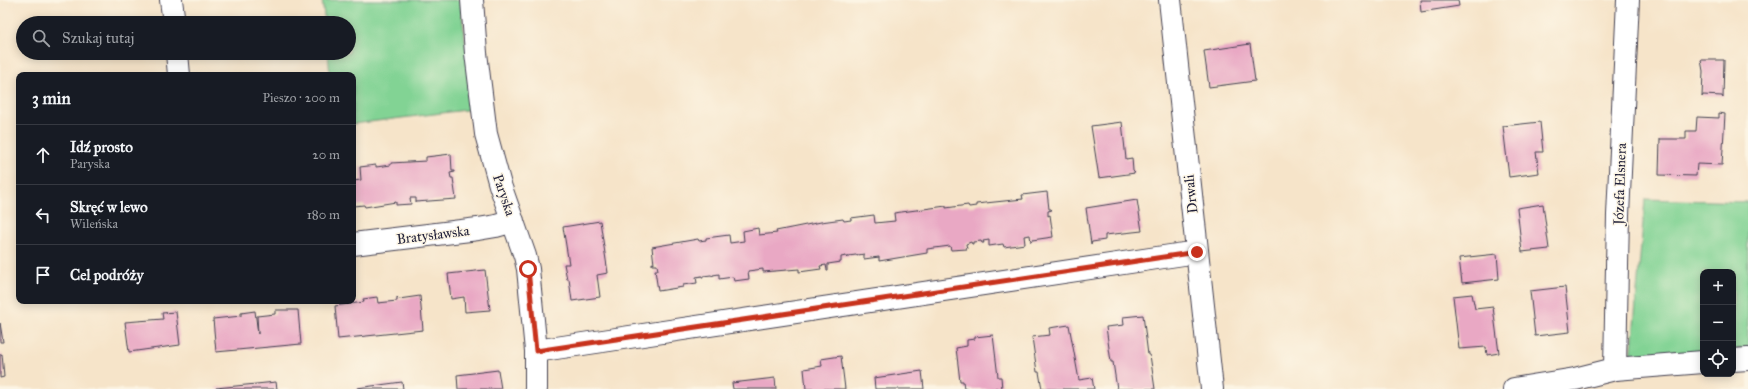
<!DOCTYPE html>
<html lang="pl">
<meta charset="utf-8">
<style>
:root{--surface:#171b24;--page:#242831;--text:#f1f3f6;--muted:#9ea1a6;--line:#363941}
body{margin:0;font-family:"IM FELL Great Primer",serif;background:var(--page);color:var(--text)}
.controls{position:absolute;right:12px;bottom:12px;display:grid;overflow:hidden;border-radius:8px;box-shadow:0 2px 10px #0003}
.controls button{width:36px;height:36px;display:grid;place-items:center;padding:0;border:0;border-bottom:1px solid var(--line);background:var(--surface);color:var(--text);font:20px sans-serif}
.stop{position:absolute;width:12px;height:12px;margin:-9px;border:3px solid #c8321e;border-radius:50%;background:#fff}
.stop.end{background:#c8321e;border-color:#fff;box-shadow:0 1px 4px #0008}
.list{margin:0;padding:0;list-style:none}
h2{display:flex;justify-content:space-between;align-items:center;height:52px;margin:0;padding:0 16px;font-size:17px}
h2 small{font-size:13px;font-weight:400;color:var(--muted)}
.list li{display:grid;grid-template-columns:26px 1fr auto;gap:12px;align-items:center;box-sizing:border-box;height:60px;padding:0 16px;border-top:1px solid var(--line)}
.list b{display:block;font-size:15px;white-space:nowrap}
.list p{margin:0;font-size:13px;white-space:nowrap;color:var(--muted)}
.list em{font-size:13px;font-style:normal;color:var(--muted)}
.icon{flex:none;width:22px;height:22px;fill:none;stroke:currentColor;stroke-width:2;stroke-linecap:round;stroke-linejoin:round}
.map{position:relative;flex:none;width:1748px;height:389px;overflow:hidden}
.search{position:absolute;background:var(--surface);box-shadow:0 2px 10px #0003;left:16px;top:16px;width:340px;height:44px;display:flex;align-items:center;gap:10px;box-sizing:border-box;padding:0 14px;border-radius:22px;color:var(--muted);font-size:15px}
.panel{position:absolute;background:var(--surface);box-shadow:0 2px 10px #0003;left:16px;top:72px;width:340px;height:232px;border-radius:8px}
.map>svg:first-child{display:block}
.green{fill:#82d394;stroke:#527a68}
.building{fill:#e9a8c4}
.lines{fill:none;stroke-linecap:round;stroke-linejoin:round}
.minor-casing{stroke:#423f50;stroke-width:24}
.tertiary-casing{stroke:#423f50;stroke-width:24}
.minor{stroke:#fff;stroke-width:22}
.tertiary{stroke:#fff;stroke-width:22}
.route{stroke:#c8321e;stroke-width:5}
.labels{text-anchor:middle;dominant-baseline:central;stroke-width:3;stroke-linejoin:round;paint-order:stroke}
.street-label{font-size:14px;fill:#22223b;stroke:#fcf5e5}
</style>
<div class="map">
<svg width="1748" height="389" viewBox="0 0 1748 389">
<rect width="100%" height="100%" fill="#fcf5e5"/>
<filter id="ink" filterUnits="userSpaceOnUse"><feTurbulence type="fractalNoise" baseFrequency=".025" numOctaves="2"/><feDisplacementMap in="SourceGraphic" scale="8" xChannelSelector="R" yChannelSelector="G"/><feConvolveMatrix kernelMatrix="1 2 1 2 8 2 1 2 1" color-interpolation-filters="sRGB"/></filter>
<filter id="wash" filterUnits="userSpaceOnUse"><feTurbulence type="fractalNoise" baseFrequency=".012" numOctaves="4" result="noise"/><feDisplacementMap in="SourceGraphic" scale="16" xChannelSelector="R" yChannelSelector="G"/><feGaussianBlur stdDeviation="0.9" result="paint"/><feColorMatrix in="noise" values="0 0 0 0 0 0 0 0 0 0 0 0 0 0 0 0 0 1.4 0 .05"/><feComposite in="paint" operator="in"/></filter>
<g filter="url(#wash)">
<rect width="100%" height="100%" fill="#f6e4c9"/>
<path class="green" d="M322 0H460L474 109 353 124V75H330L328 53H349V23H325Z
M1645 199 1748 202V348L1733 350V272H1703V353L1631 361Z"/>
<g id="blocks">
<path class="building" d="M1420 0H1458L1459 6 1421 12Z
M1250 44 1255 81 1209 87 1204 51Z
M1701 60H1724L1723 98 1722 96 1703 95 1702 97 1703 71Z
M1719 113 1725 114 1722 165 1697 164 1696 176 1659 175 1660 139H1686V131H1696L1697 117 1719 118Z
M1122 122 1126 159 1132 158 1133 171 1135 173 1099 178 1091 126Z
M1540 122 1543 152H1536L1539 173 1509 177 1503 126Z
M451 154 452 171H455V172L450 173 451 178H453L456 199 416 202V198H410L411 204 396 205V202L365 207 364 205 353 206V181L361 180 360 167 376 165V167L391 165V163L426 161V157Z
M1047 192 1049 209H1051L1052 210 1048 211V216L1050 215 1053 237 1032 240 1031 242 1030 235 1024 236 1025 244 1004 247 1003 244 989 246V240L983 241 984 243H982L981 241 973 242V244H972L971 242 966 244 967 249 951 250 950 246 927 249V253L879 261V257L864 259V254L858 255V256L856 255 848 256V258L846 256 841 257V262L828 264V270H827L826 265 820 266 821 269 799 272V269L763 272V269L748 271 749 279 734 281 733 277 719 279V274L713 275V276L711 275 703 276V278H702V276L696 277 697 283 683 285V287L658 291 655 270H658L657 265H652V263L654 264 652 247 698 239 699 241 706 240V238L729 235 730 243 744 241 743 231 758 228 759 235 777 233 776 231 821 222 843 219 844 221 851 220V218L874 215 875 223 895 221 894 213 946 206V208L968 205 969 207 976 206V204L1023 199 1022 195Z
M1137 200 1142 231 1105 235V240L1092 242 1091 244 1086 208Z
M1543 204 1549 249 1522 252 1517 208Z
M600 221 608 273 597 275 600 297 572 301 569 279H567L564 264H569L563 227Z
M1497 254 1499 279 1462 283 1459 258Z
M485 270 490 310 465 312 464 297 451 299 448 274Z
M1565 287 1570 332 1535 336 1530 291Z
M1472 294 1475 309 1493 307 1499 353 1487 355 1486 347 1459 349 1453 296Z
M420 296 423 330 338 339 335 306 364 302 363 299 377 297 378 303 397 301V297L399 299Z
M276 310H298L301 344 216 352 213 319 241 316V313L255 311 258 334 257 316 275 314V311Z
M176 312 180 345 129 352 125 322 163 319 162 313Z
M1143 315 1148 355H1150L1155 389H1117L1113 362H1111L1106 327 1124 325 1123 317Z
M0 323 3 342H0Z
M1069 325 1079 380 1092 378 1094 389H1042L1039 372H1037L1032 337 1050 335 1049 328Z
M993 335 998 377H1001L1002 389H964L963 381H960L956 348 967 346V340L975 339V337Z
M2 354 4 377 0 378V355Z
M841 356 845 389H806L804 369 822 366 821 359Z
M498 370 501 389H458L457 375Z
M922 371 924 389H875L874 378Z
M775 378 776 389H733L732 383Z
M276 382 277 389H216V388Z
M402 382 403 389H357V388Z"/>
</g>
</g>
<g filter="url(#ink)">
<use href="#blocks" fill-opacity="0" stroke="#423f50" stroke-width="1"/>
<g class="lines">
<g class="minor-casing">
<path id="minor" d="M171 0 174 23
M472 0 476 53 486 134 500 185 525 256 528 269 536 351V389
M1170 0 1212 389
M177 53 179 75
M353 244 478 229 496 226 513 221
M536 351 1197 252
M1615 369 1618 215 1628 0"/>
</g>
<g class="tertiary-casing">
<path id="tertiary" d="M1733 360 1748 359
M1514 389 1575 379 1615 369 1703 362"/>
</g>
<use href="#minor" class="minor"/>
<use href="#tertiary" class="tertiary"/>
</g>
</g>
<g class="lines" filter="url(#ink)">
<path class="route" d="M528 269 536 351 1197 252"/>
</g>
<g class="labels">
<g class="street-label">
<text transform="translate(1620 184) rotate(-88)">Józefa Elsnera</text>
<text transform="translate(1191 194) rotate(-96)">Drwali</text>
<text transform="translate(504 195) rotate(71)">Paryska</text>
<text transform="translate(433 235) rotate(-7)">Bratysławska</text>
</g>
</g>
</svg>
<div class="controls">
<button>+</button>
<button>−</button>
<button><svg class="icon" aria-label="locate" viewBox="0 0 24 24"><circle cx="12" cy="12" r="6"/><path d="M12 2v4M12 18v4M2 12h4M18 12h4"/></svg></button>
</div>
<div class="stop" style="left:528px;top:269px"></div>
<div class="stop end" style="left:1197px;top:252px"></div>
<div class="search"><svg class="icon" aria-label="search" viewBox="0 0 24 24"><circle cx="10" cy="10" r="6"/><path d="M15 15l6 6"/></svg>Szukaj tutaj</div>
<section class="panel">
<h2>3 min<small>Pieszo · 200 m</small></h2>
<ul class="list">
<li><svg class="icon" aria-label="ahead" viewBox="0 0 24 24"><path d="M12 20V5M6 11l6-6 6 6"/></svg><div><b>Idź prosto</b><p>Paryska</p></div><em>20 m</em></li>
<li><svg class="icon" aria-label="left" viewBox="0 0 24 24"><path d="M17 20v-9H6M10 6l-5 5 5 5"/></svg><div><b>Skręć w lewo</b><p>Wileńska</p></div><em>180 m</em></li>
<li><svg class="icon" aria-label="arrive" viewBox="0 0 24 24"><path d="M6 21V4h12l-3 4 3 4H6"/></svg><div><b>Cel podróży</b></div></li>
</ul>
</section>
</div>
